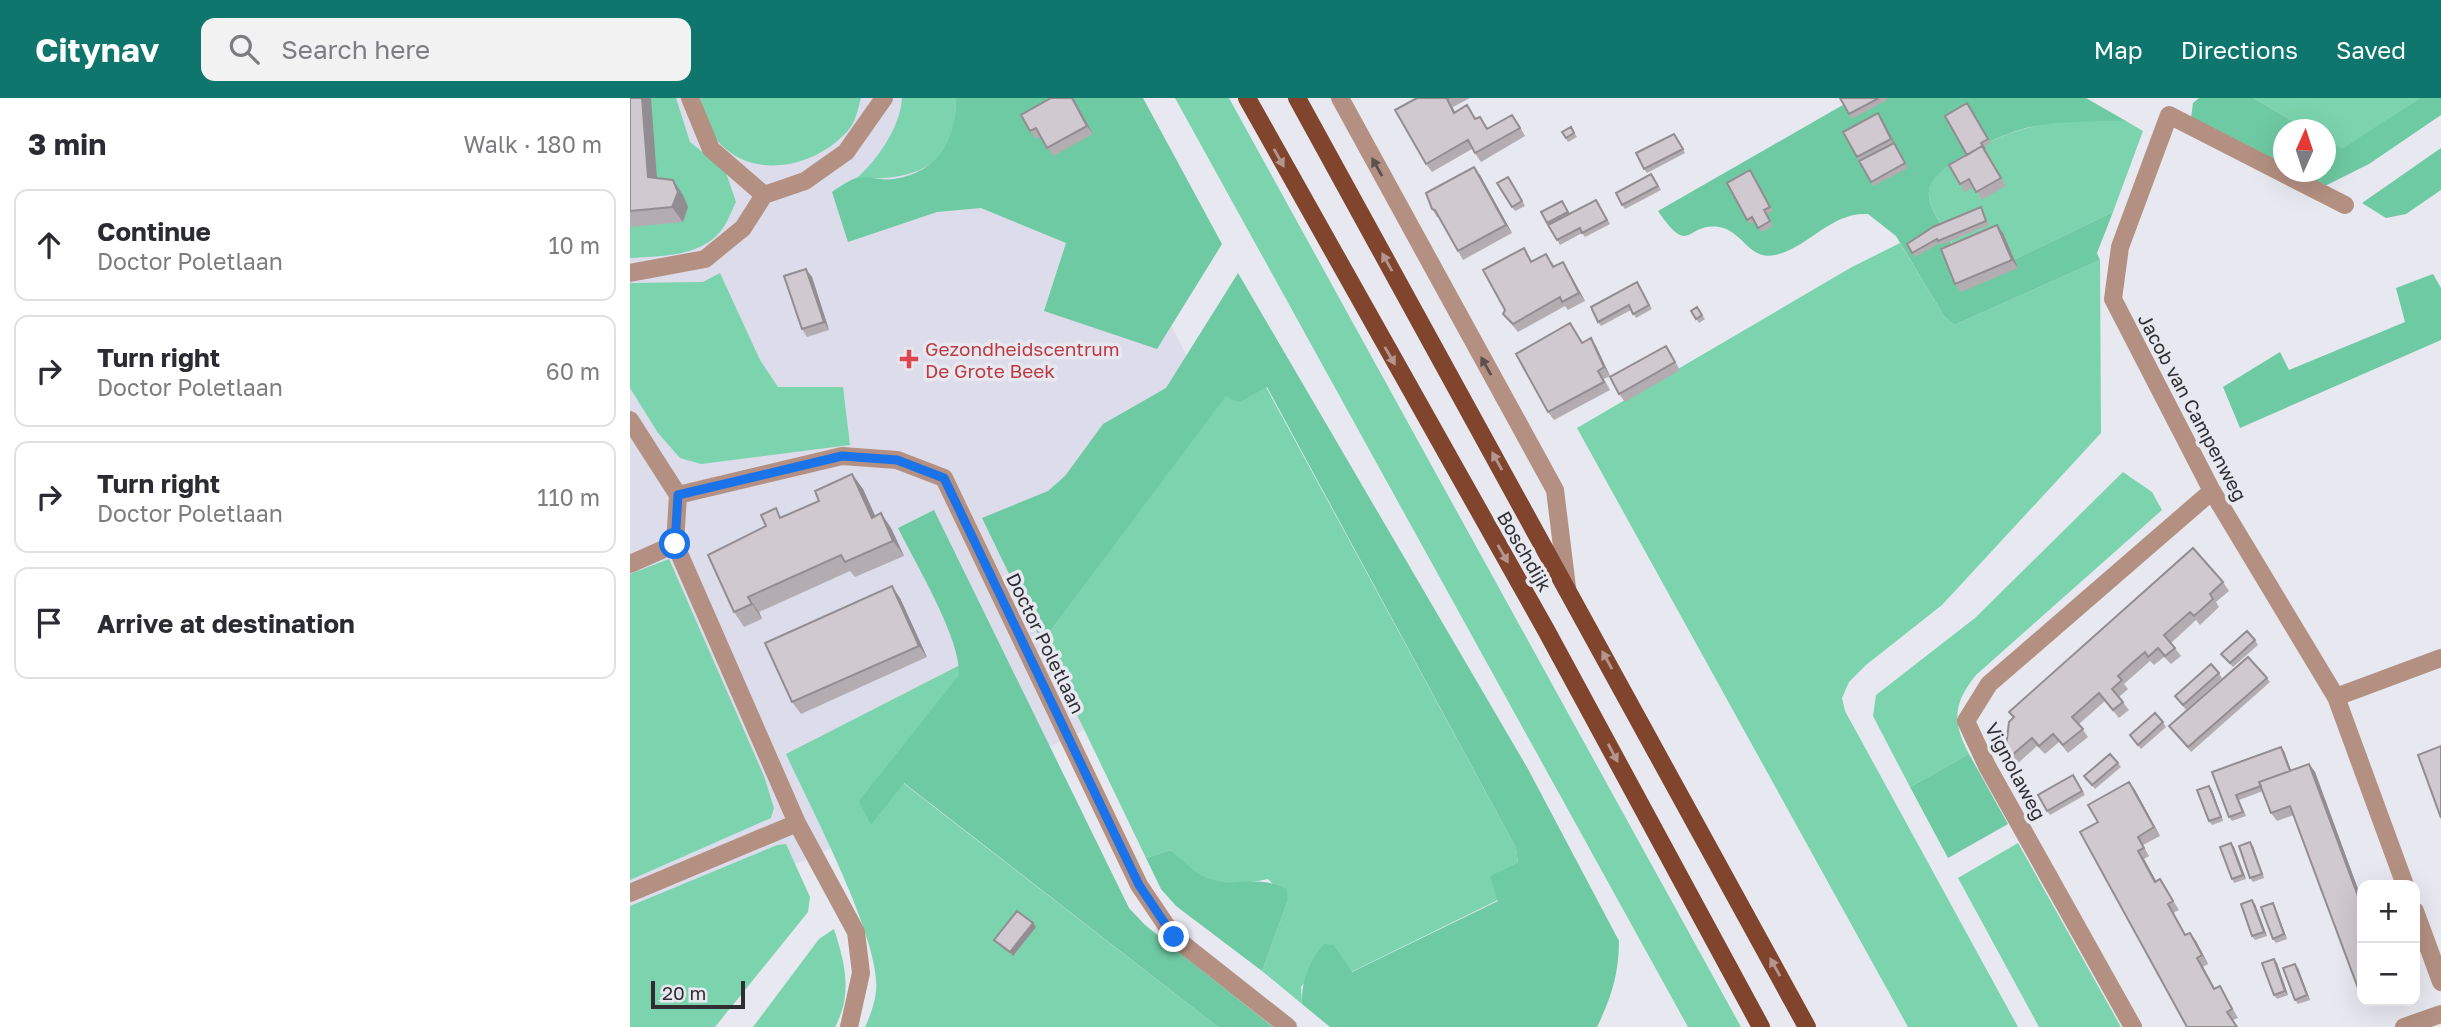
<!DOCTYPE html>
<meta charset="utf-8">
<style>
:root{--surface:#fff;--page:#f2f2f3;--text:#2b2b33;--muted:#7c7c81;--line:#e1e1e2;--accent:#0f766e}
body{margin:0;font-family:"Golos Text",sans-serif;background:var(--page);color:var(--text)}
.controls{position:absolute;right:21px;bottom:21px;display:grid;overflow:hidden;border-radius:14px;box-shadow:0 7px 28px #0002}
.controls button{width:63px;height:63px;display:grid;place-items:center;padding:0;border:0;border-bottom:2px solid var(--line);background:var(--surface);color:var(--text);font:35px sans-serif}
.compass{position:absolute;left:1643px;top:21px;width:63px;height:63px;border-radius:50%;background:var(--surface);box-shadow:0 7px 28px #0002;rotate:3deg}
.scale{position:absolute;left:21px;bottom:18px;width:94px;box-sizing:border-box;padding-left:7px;border:4px solid #2f2f32;border-top:0;font-size:19px;line-height:24px;white-space:nowrap;color:#2f2f32;-webkit-text-stroke:5px #e8e8f0;paint-order:stroke}
.stop{position:absolute;width:21px;height:21px;margin:-16px;border:5px solid #1a73e8;border-radius:50%;background:#fff}
.stop.end{background:#1a73e8;border-color:#fff;box-shadow:0 2px 7px #0008}
.list{margin:0;padding:0;list-style:none}
h2{display:flex;justify-content:space-between;align-items:center;height:91px;margin:0;padding:0 28px;font-size:30px}
h2 small{font-size:23px;font-weight:400;color:var(--muted)}
.list li{display:grid;grid-template-columns:46px 1fr auto;gap:21px;align-items:center;box-sizing:border-box;height:112px;margin:0 14px 14px;padding:0 14px;border:2px solid var(--line);border-radius:14px}
.list b{display:block;font-size:26px;white-space:nowrap}
.list p{margin:0;font-size:23px;white-space:nowrap;color:var(--muted)}
.list em{font-size:23px;font-style:normal;color:var(--muted)}
.icon{flex:none;width:38px;height:38px;fill:none;stroke:currentColor;stroke-width:2;stroke-linecap:round;stroke-linejoin:round}
.map{position:relative;flex:none;width:1811px;height:929px;overflow:hidden}
header{display:flex;align-items:center;gap:42px;box-sizing:border-box;height:98px;padding:0 35px;background:var(--accent);color:#fff}
header strong{font-size:33px}
nav{display:flex;gap:38px;margin-inline-start:auto;font-size:24px}
.search{width:490px;height:63px;background:var(--page);display:flex;align-items:center;gap:18px;box-sizing:border-box;padding:0 24px;border-radius:14px;color:var(--muted);font-size:26px}
main{display:flex}
aside{flex:1;background:var(--surface)}
.map>svg:first-child{display:block}
.built{fill:#dcdceb}
.green{fill:#7bd4ad}
.forest{fill:#6ecaa2}
.lines{fill:none;stroke-linecap:round;stroke-linejoin:round}
.lane{stroke:#b39082;stroke-width:18}
.street{stroke:#b39082;stroke-width:18}
.primary{stroke:#81452e;stroke-width:18}
.wall{fill:#b3adb2}
.shaded-wall{fill:#928d91}
.building{fill:#d0c9cf;stroke:#928d91;stroke-width:2}
.oneway{fill:#b4968f}
.oneway2{fill:#5d514e}
.route{stroke:#1a73e8;stroke-width:9}
.health-dot{fill:#e0444e;stroke:#e8e8f0;stroke-width:2.5}
.labels{text-anchor:middle;dominant-baseline:central;stroke-width:7;stroke-linejoin:round;paint-order:stroke}
.health-label{font-size:19px;fill:#be3a42;stroke:#e8e8f0;text-anchor:start}
.street-label{font-size:19px;fill:#2f2f32;stroke:#e8e8f0}
</style>
<header>
<strong>Citynav</strong>
<div class="search"><svg class="icon" aria-label="search" viewBox="0 0 24 24"><circle cx="10" cy="10" r="6"/><path d="M15 15l6 6"/></svg>Search here</div>
<nav><a>Map</a><a>Directions</a><a>Saved</a></nav>
</header>
<main>
<aside>
<h2>3 min<small>Walk · 180 m</small></h2>
<ul class="list">
<li><svg class="icon" aria-label="ahead" viewBox="0 0 24 24"><path d="M12 20V5M6 11l6-6 6 6"/></svg><div><b>Continue</b><p>Doctor Poletlaan</p></div><em>10 m</em></li>
<li><svg class="icon" aria-label="right" viewBox="0 0 24 24"><path d="M7 20v-9h11M14 6l5 5-5 5"/></svg><div><b>Turn right</b><p>Doctor Poletlaan</p></div><em>60 m</em></li>
<li><svg class="icon" aria-label="right" viewBox="0 0 24 24"><path d="M7 20v-9h11M14 6l5 5-5 5"/></svg><div><b>Turn right</b><p>Doctor Poletlaan</p></div><em>110 m</em></li>
<li><svg class="icon" aria-label="arrive" viewBox="0 0 24 24"><path d="M6 21V4h12l-3 4 3 4H6"/></svg><div><b>Arrive at destination</b></div></li>
</ul>
</aside>
<div class="map">
<svg width="1811" height="929" viewBox="0 0 1811 929">
<rect width="100%" height="100%" fill="#e8e8f0"/>
<path class="built" d="M0 0H427L690 523 0 843Z"/>
<path class="green" d="M0 0H46L60 44 95 72 106 104C101 114 97 126 90 134 69 159 29 158 0 160Z
M70 0H231C228 10 226 23 220 30 189 69 121 85 86 41 78 29 75 14 70 0Z
M272 0H326C326 68 288 83 227 80 249 60 270 29 272 0Z
M545 0H599L1111 929H1058Z
M1623 0H1790L1712 52 1696 42V32L1677 31Z
M1438 23H1496L1513 33 1483 114 1348 179C1332 165 1324 149 1314 131 1308 120 1297 106 1299 92 1304 64 1375 35 1401 29 1413 25 1426 25 1438 23Z
M1270 145 1314 218 1324 227 1470 162 1471 335 1312 507 1236 567 1219 584 1212 600 1215 613 1388 929H1278L947 330 1222 169Z
M90 175 130 262 148 289H213L220 347 71 366 50 360 28 335 0 290V185L73 184Z
M636 289 886 750 888 765 868 802 721 874 704 847 671 889 672 906 632 873 658 802 638 781C617 786 584 788 565 775 556 769 549 759 540 752L516 760 412 544 596 297 609 305Z
M1493 374 1522 394 1532 412 1346 577C1323 606 1322 623 1339 656L1280 689 1243 618 1246 597 1345 520Z
M39 461 134 678 144 710 141 720 0 782V476Z
M330 567 329 577 241 726 273 685 588 929H235C240 919 245 904 246 893 252 843 179 707 156 656Z
M1388 745 1491 929H1409L1328 780Z
M156 746 180 799 178 814 85 929H0V808L147 747Z
M204 831C215 865 223 896 205 929H123L189 841Z"/>
<path class="forest" d="M326 0H513L592 146 527 251 414 213 436 145 351 110 307 114 218 144 202 94C209 89 218 83 226 80 237 77 252 83 264 81 309 74 326 42 326 0Z
M1225 0H1456L1496 23C1465 23 1435 23 1405 28 1380 32 1302 65 1299 93 1297 106 1308 120 1314 132 1324 150 1332 165 1348 179L1483 114 1467 155 1470 162 1324 227 1314 218 1266 138 1238 116C1200 114 1180 149 1145 157 1119 163 1112 132 1089 129 1055 124 1061 161 1028 113Z
M1569 0H1623L1677 31 1654 32 1653 72 1561 20 1563 5Z
M1790 0H1811V17L1739 66 1689 91 1657 74H1696V42L1712 51Z
M1811 50V92L1776 116 1756 120 1732 105Z
M608 175 898 671 989 843C989 876 981 900 967 929H700L672 906C671 885 679 863 694 846L704 847 722 874 868 803 860 778 888 765 886 750 637 289 609 305 596 298 412 544 352 420 418 393 435 378 473 326 536 290Z
M1803 176 1811 190V242L1610 330 1593 289 1650 254 1659 272 1775 224 1766 190Z
M304 412 499 810 515 827 643 929H588L274 685 241 727 229 703 329 577C331 540 285 465 268 430Z
M1339 656 1378 726 1318 760 1280 689Z
M540 752C554 762 563 776 580 781 608 790 628 776 656 791L658 802 632 873 546 808 531 791 516 760Z"/>
<g class="lines">
<path class="lane" d="M60 0 81 51 134 97 175 83 216 54 254 0
M0 175 75 161 113 130 134 97
M0 322 48 397 45 446 167 725 226 834 231 875 219 929
M48 397 212 358 267 362 314 380 509 787 544 839 658 929
M0 466 45 446
M0 795 167 725"/>
<path class="street" d="M710 0 925 392 937 489
M1715 107 1539 17 1490 149 1483 201 1582 393 1706 599 1775 787
M1706 599 1811 560
M1785 813 1811 884
M1503 929 1357 668 1336 623 1359 586 1582 393
M1774 929 1811 916"/>
<path class="primary" d="M617 0 916 532 1131 929
M667 0 1177 929"/>
</g>
<path class="wall" d="M0 0 27 80 53 97 58 109 53 124 0 129Z
M443 0 463 36 423 58 411 39 406 41 400 33Z
M787 0H840L823 9 825 14 837 7 846 21 858 30 888 25 895 38 851 64 842 51 802 74 796 66Z
M1210 0H1256L1257 2 1222 21Z
M1337 5 1361 45 1354 49 1376 88 1352 102 1344 89 1335 94 1330 86 1337 57Z
M1248 15 1253 23 1278 70 1243 88 1213 34Z
M941 29 947 39 938 44 932 34Z
M1047 40 1055 55 1017 75 1014 71Z
M1120 72 1143 113 1137 116 1143 128 1131 134 1125 123 1120 126 1117 122Z
M1021 76 1031 92 995 111 992 107Z
M850 77 882 135 833 162 828 153 810 120 807 119 802 111Z
M881 83 895 108 885 113 882 109Z
M966 102 980 126 955 139 952 135 930 147 911 114 932 103 940 116Z
M1351 109 1359 127 1311 147 1310 145 1285 159 1282 155Z
M1373 135 1388 170 1331 194 1325 186Z
M894 150 902 163 922 164 924 168 933 164 938 172 955 203 938 212 935 208 888 234 873 216 875 212Z
M182 179 199 232 177 239 172 231Z
M1007 184 1022 211 1006 220 1001 212 971 228 968 224Z
M1067 209 1075 221 1069 225 1061 213Z
M940 225 953 245 966 248 980 278 974 281 980 292 924 322 918 314Z
M1036 248 1050 272 995 304 989 296Z
M222 376 233 391 245 418 251 415 261 430 274 458 225 479 220 473 129 514 132 521 114 529 104 514 136 428 189 403Z
M1593 484 1599 493 1586 504 1589 509 1570 527 1566 522 1541 545 1551 558 1541 566 1534 559 1524 567 1520 563 1494 586 1498 591 1489 599 1499 612 1489 620 1475 603 1449 626 1458 639 1438 655 1429 644 1415 656 1407 648 1387 666 1381 658 1383 620 1379 614Z
M270 500 297 559 171 616 162 604Z
M1625 542 1628 547 1603 569 1591 556Z
M1589 575 1592 580 1556 612 1545 598Z
M1637 580 1640 584 1561 654 1539 628Z
M1533 624 1536 629 1511 651 1503 642Z
M1654 653 1661 672 1679 666 1685 674 1732 802V896L1728 890 1664 717 1647 723 1641 715 1633 693 1609 702 1616 718 1602 723 1599 719 1582 674Z
M1488 665 1491 669 1465 691 1454 678Z
M1446 681 1455 697 1420 717 1417 713Z
M1499 684 1505 692 1530 738 1513 747 1519 758 1514 761 1526 783 1530 781 1549 812 1543 815 1555 837 1566 843 1578 866 1573 869 1585 891 1590 888 1608 920 1603 922 1468 724Z
M1579 688 1582 692 1593 723 1582 727 1579 723Z
M1620 744 1623 748 1634 780 1623 784 1620 780Z
M1601 745 1604 749 1616 781 1604 785 1602 781Z
M1625 806 1637 838 1625 842 1622 838Z
M1645 809 1657 841 1646 845 1643 841Z
M406 829 383 858 367 846 364 842Z
M1644 861 1647 865 1658 897 1647 901 1644 897Z
M1668 870 1680 902 1668 906 1665 902Z"/>
<path class="shaded-wall" d="M12 0H21L28 94 18 79Z
M442 0H443L463 36 457 28Z
M1248 15 1253 23 1278 70 1261 41Z
M844 69 850 77 882 135 876 127Z
M43 82 53 97 58 109 53 124 42 109Z
M1367 127 1373 135 1388 170 1382 162Z
M933 164 938 172 955 203 949 195Z
M176 171 182 179 199 232 194 224Z
M961 240 966 248 980 278 974 269Z
M222 376 233 391 253 435 242 420Z
M251 415 261 430 274 458 263 443Z
M262 488 270 500 297 559 289 548Z
M118 499 129 514 132 521 122 506Z
M1651 649 1654 653 1664 681 1661 677Z
M1679 666 1685 674 1732 802V809Z
M1499 684 1505 692 1530 738 1524 729Z
M1579 688 1582 692 1593 723 1591 719Z
M1620 744 1623 748 1634 780 1632 776Z
M1601 745 1604 749 1616 781 1613 777Z
M1508 753 1514 761 1531 792 1525 784Z
M1622 802 1625 806 1637 838 1634 834Z
M1643 805 1645 809 1657 841 1654 836Z
M403 825 406 829 383 858 380 854Z
M1560 835 1566 843 1578 866 1572 857Z
M1567 860 1573 869 1590 900 1584 891Z
M1644 861 1647 865 1658 897 1655 893Z
M1665 866 1668 870 1680 902 1677 897Z"/>
<path class="building" d="M0 0H12L18 79 43 82 48 94 42 109 0 113Z
M421 0H442L457 28 417 50 406 30 400 33 391 17Z
M787 0H819L817 1 824 15 837 7 845 21 850 19 857 31 882 17 890 30 845 55 838 42 796 66 765 12Z
M1210 0H1249L1219 16Z
M1337 5 1358 41 1351 45 1355 51 1352 48 1337 57 1315 18Z
M1248 15 1261 41 1227 59 1213 34Z
M941 29 944 35 936 40 932 34Z
M1044 36 1053 51 1014 71 1006 55Z
M1264 45 1275 65 1241 84 1229 63Z
M1352 48 1371 80 1346 94 1339 81 1330 86 1319 67Z
M844 69 876 127 828 153 805 112 802 111 796 95Z
M1120 72 1140 109 1134 112 1140 123 1128 130 1122 119 1117 122 1097 85Z
M1021 76 1028 88 992 107 986 95Z
M878 79 892 103 882 109 867 85Z
M966 102 977 122 952 135 950 130 927 142 918 127Z
M932 103 938 114 917 125 911 114Z
M1351 109 1356 123 1308 143 1307 141 1282 155 1277 146 1303 129Z
M1367 127 1382 162 1325 186 1311 151Z
M894 150 901 164 916 156 923 169 933 164 949 195 932 204 930 199 883 226 873 216 875 212 853 172Z
M176 171 194 224 172 231 154 178Z
M1007 184 1019 207 1003 216 999 207 968 224 961 209Z
M1067 209 1072 217 1066 221 1061 213Z
M940 225 952 245 961 240 974 269 968 273 974 284 918 314 886 256Z
M1036 248 1045 264 989 296 980 279Z
M222 376 242 420 251 415 263 443 215 464 211 457 118 499 122 506 104 514 78 457 136 428 131 417 146 410 150 420 189 403 185 393Z
M1563 450 1593 484 1580 496 1583 501 1573 510 1564 518 1560 514 1534 537 1545 550 1535 558 1528 550 1518 559 1515 554 1501 566 1488 578 1492 582 1482 591 1493 604 1483 612 1469 595 1442 619 1453 631 1433 647 1423 636 1409 648 1402 640 1381 658 1376 649 1379 624 1384 619 1379 614Z
M262 488 289 548 162 604 135 545Z
M1617 533 1625 542 1600 565 1591 556Z
M1618 559 1637 580 1558 649 1539 628Z
M1581 566 1589 575 1553 607 1545 598Z
M1525 615 1533 624 1508 647 1500 637Z
M1811 648V720L1788 657Z
M1651 649 1660 673 1629 684 1631 688 1606 697 1613 714 1599 719 1582 674Z
M1480 656 1488 665 1462 687 1454 678Z
M1679 666 1732 809V889L1728 890 1660 708 1641 715 1629 684Z
M1443 677 1452 693 1417 713 1408 697Z
M1499 684 1524 729 1508 739 1514 750 1508 753 1525 784 1530 781 1543 803 1538 806 1555 837 1560 835 1572 857 1567 860 1584 891 1590 888 1602 911 1597 914 1607 929H1557L1450 734 1468 724 1458 707Z
M1579 688 1591 719 1579 723 1567 692Z
M1620 744 1632 776 1620 780 1609 748Z
M1601 745 1613 777 1602 781 1590 749Z
M1622 802 1634 834 1622 838 1611 806Z
M1643 805 1654 836 1643 841 1631 809Z
M387 813 403 825 380 854 364 842Z
M1644 861 1655 893 1644 897 1632 865Z
M1665 866 1677 897 1665 902 1653 870Z"/>
<defs><path id="oneway-solid" d="M-6-.8H1V-3.2L6.5 0L1 3.2V.8H-6Z" transform="scale(1.75)"/></defs>
<g class="oneway">
<use href="#oneway-solid" transform="translate(649 60) rotate(61)"/>
<use href="#oneway-solid" transform="translate(757 164) rotate(-119)"/>
<use href="#oneway-solid" transform="translate(760 258) rotate(60)"/>
<use href="#oneway-solid" transform="translate(867 363) rotate(-119)"/>
<use href="#oneway-solid" transform="translate(873 456) rotate(60)"/>
<use href="#oneway-solid" transform="translate(977 562) rotate(-119)"/>
<use href="#oneway-solid" transform="translate(983 655) rotate(62)"/>
<use href="#oneway-solid" transform="translate(1145 869) rotate(-119)"/>
</g>
<g class="oneway2">
<use href="#oneway-solid" transform="translate(747 69) rotate(-119)"/>
<use href="#oneway-solid" transform="translate(856 268) rotate(-119)"/>
</g>
<g class="lines">
<path class="route" d="M45 446 48 397 212 358 267 362 314 380 509 787 544 839"/>
</g>
<path class="health-dot" d="M275.5 250.5h7v7h7v7h-7v7h-7v-7h-7v-7h7z"/>
<g class="labels">
<g class="health-label">
<text x="295" y="250">Gezondheidscentrum<tspan x="295" dy="22">De Grote Beek</tspan></text>
</g>
<g class="street-label">
<text transform="translate(1563 309) rotate(62)">Jacob van Campenweg</text>
<text transform="translate(895 453) rotate(60)">Boschdijk</text>
<text transform="translate(416 545) rotate(64)">Doctor Poletlaan</text>
<text transform="translate(1386 673) rotate(62)">Vignolaweg</text>
</g>
</g>
</svg>
<div class="controls">
<button>+</button>
<button>−</button>
</div>
<svg class="compass" viewBox="-18 -18 36 36"><path d="M0-13l5 13h-10z" fill="#e53935"/><path d="M0 13l5-13h-10z" fill="#7c7c81"/></svg>
<div class="scale">20 m</div>
<div class="stop" style="left:45px;top:446px"></div>
<div class="stop end" style="left:544px;top:839px"></div>
</div>
</main>
